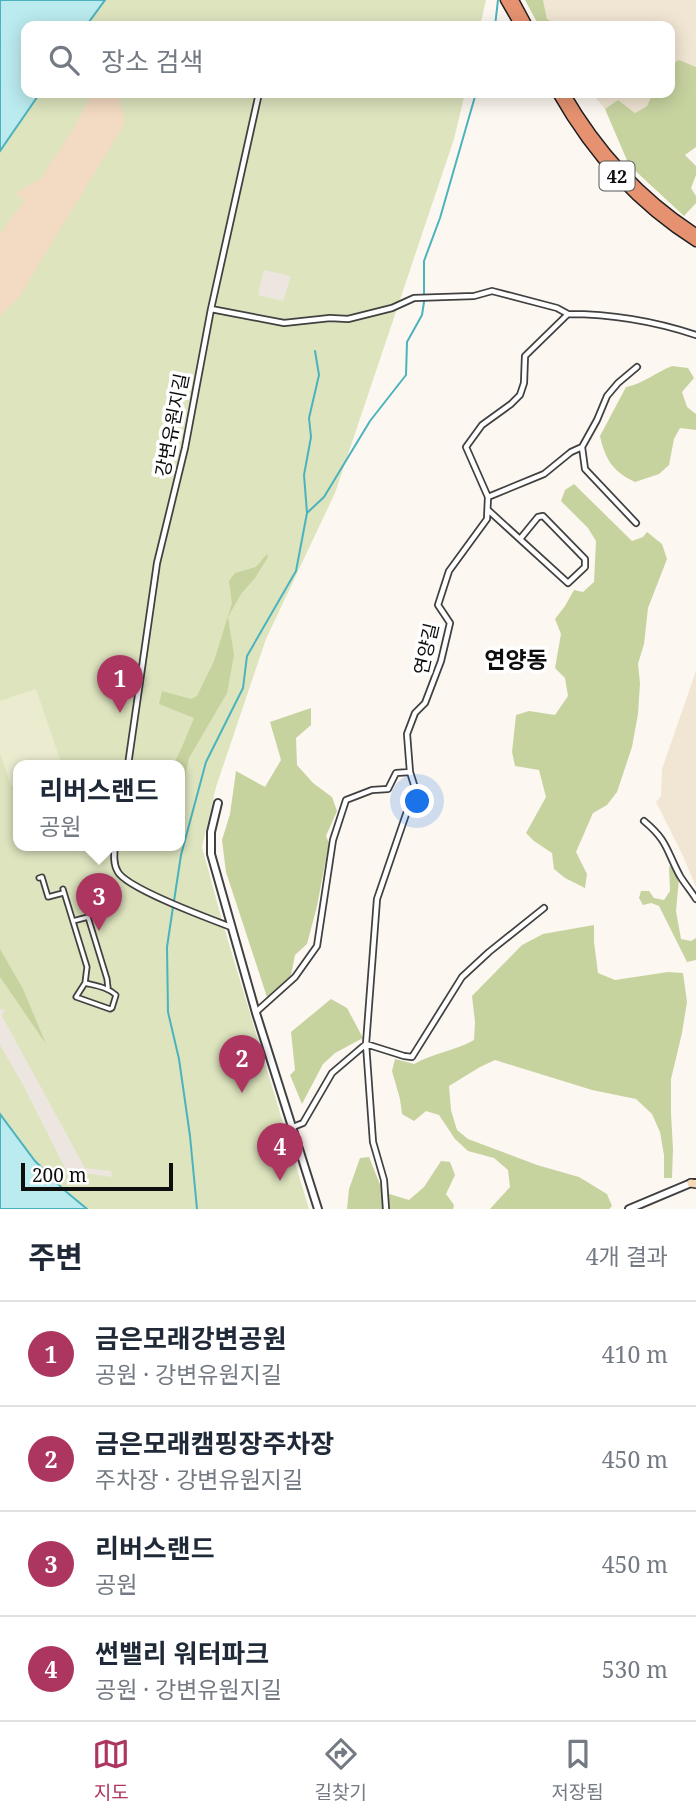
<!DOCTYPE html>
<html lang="ko">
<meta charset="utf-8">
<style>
:root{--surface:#fff;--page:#f6f6f7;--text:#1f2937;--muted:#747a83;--line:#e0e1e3;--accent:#ad3661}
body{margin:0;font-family:"Noto Serif","Noto Sans KR",serif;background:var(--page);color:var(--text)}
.scale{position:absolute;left:21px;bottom:18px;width:152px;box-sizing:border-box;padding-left:7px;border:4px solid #0e0e0e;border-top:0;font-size:19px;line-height:24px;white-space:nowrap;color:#0e0e0e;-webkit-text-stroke:5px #fff;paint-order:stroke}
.you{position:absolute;left:418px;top:802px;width:24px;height:24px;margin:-18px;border:5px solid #fff;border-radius:50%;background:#1a73e8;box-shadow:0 0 0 10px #1a73e833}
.badge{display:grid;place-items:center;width:46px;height:46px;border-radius:50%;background:var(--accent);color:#fff;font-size:23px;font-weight:700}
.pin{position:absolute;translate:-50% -58px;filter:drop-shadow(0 2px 4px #0008)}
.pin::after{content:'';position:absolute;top:37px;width:24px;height:21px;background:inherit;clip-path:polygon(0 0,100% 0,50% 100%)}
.popup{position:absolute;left:13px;top:760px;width:172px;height:91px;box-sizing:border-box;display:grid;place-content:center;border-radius:14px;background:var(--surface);filter:drop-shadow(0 2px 5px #0005);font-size:23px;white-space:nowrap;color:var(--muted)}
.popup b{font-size:26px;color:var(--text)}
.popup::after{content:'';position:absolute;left:50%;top:100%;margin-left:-14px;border:14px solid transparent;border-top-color:var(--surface)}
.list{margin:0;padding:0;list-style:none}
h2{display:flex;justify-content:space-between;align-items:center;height:91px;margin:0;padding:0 28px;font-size:30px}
h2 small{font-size:23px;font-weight:400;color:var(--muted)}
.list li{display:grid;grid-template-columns:46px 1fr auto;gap:21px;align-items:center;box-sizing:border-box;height:105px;padding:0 28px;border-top:2px solid var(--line)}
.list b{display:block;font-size:26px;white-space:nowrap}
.list p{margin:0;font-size:23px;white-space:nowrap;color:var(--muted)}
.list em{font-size:23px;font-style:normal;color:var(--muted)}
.icon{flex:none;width:38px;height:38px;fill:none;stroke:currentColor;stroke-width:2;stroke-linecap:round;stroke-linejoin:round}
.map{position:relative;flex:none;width:696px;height:1209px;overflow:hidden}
.search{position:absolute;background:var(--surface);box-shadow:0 4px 18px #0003;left:21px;right:21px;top:21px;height:77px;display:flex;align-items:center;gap:18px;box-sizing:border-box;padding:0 24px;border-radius:14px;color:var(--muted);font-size:26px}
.sheet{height:511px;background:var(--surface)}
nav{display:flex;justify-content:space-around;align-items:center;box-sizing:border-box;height:98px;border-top:2px solid var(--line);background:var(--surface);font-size:19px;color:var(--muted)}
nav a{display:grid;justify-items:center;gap:4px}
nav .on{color:var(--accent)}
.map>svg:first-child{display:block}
.farmland{fill:#f1e5d3}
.green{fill:#dde4be;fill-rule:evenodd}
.forest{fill:#c6d39f}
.sand{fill:#f3dac2}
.pitch{fill:#ebeccf}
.plaza{fill:#ede6e0}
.water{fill:#bbebef;stroke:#4bb3bd;stroke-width:2}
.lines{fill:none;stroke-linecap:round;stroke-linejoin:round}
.stream{stroke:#4bb3bd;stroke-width:2}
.pedestrian-casing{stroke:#414141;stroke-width:7}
.minor-casing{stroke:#414141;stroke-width:8}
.tertiary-casing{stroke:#414141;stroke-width:10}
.secondary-casing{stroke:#303030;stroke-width:10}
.trunk-casing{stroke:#1f1f1f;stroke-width:11}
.pedestrian{stroke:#fff;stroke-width:3.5}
.minor{stroke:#fff;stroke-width:4.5}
.tertiary{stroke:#fff;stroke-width:6}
.secondary{stroke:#f5dab4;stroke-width:7}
.trunk{stroke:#e69270;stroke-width:8}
.labels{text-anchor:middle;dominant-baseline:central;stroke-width:7;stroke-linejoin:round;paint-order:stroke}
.shield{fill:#fff;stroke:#565656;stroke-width:2}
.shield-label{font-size:18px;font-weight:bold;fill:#0e0e0e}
.street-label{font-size:19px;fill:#0e0e0e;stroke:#fff}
.quarter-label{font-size:23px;font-weight:bold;fill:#0e0e0e;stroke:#fff}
</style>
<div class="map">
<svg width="696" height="1209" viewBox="0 0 696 1209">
<rect width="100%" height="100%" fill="#fdf7f1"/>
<path class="farmland" d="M543 0H696V67L679 60 670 64V26H559L547 19Z
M592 93H653L647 106 635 113 618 100 605 109Z
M696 671V887L683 856 656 802 661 796 662 769Z"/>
<path class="green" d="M105 0H486L480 26H86Z
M40 93H465L454 139 335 493 266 639 216 787 202 847 223 924 309 1209H87L45 1171 29 1154 0 1114V151ZM18 765H180V845H18Z"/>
<path class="forest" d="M525 0H543L547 19 559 26H539Z
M679 60 696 67V147L685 155 696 166V175L691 188 696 196V203L684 216 629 165 605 109 618 100 635 113 647 106 653 93H670V64Z
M672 366 688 368 694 378 682 392 687 407 696 414V430L680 428 674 439 669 465 659 474 635 482C613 472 605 459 600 436L626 387C643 384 656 372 672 366Z
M574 484 632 541 643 537 647 532 662 544 667 559 648 608 644 644 638 664 640 683 638 714 632 747 617 792 607 805 593 813 576 852 587 874 585 888 565 878 554 869 552 853 534 841 526 833 546 797 539 770 515 766 512 752 516 715 529 711 555 715 568 696 565 678 555 668 561 634 555 619 565 606 574 590 583 592 594 582 596 541 588 528 561 501 565 490Z
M267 554 268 557 255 578 241 594 228 617 234 655 227 693 189 758 184 782 180 781V765H173L182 747 194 718 159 704 162 691 191 699 197 696 214 661 232 603 229 581 235 573 256 567Z
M311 708V725L296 738 297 765 313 783 332 797 337 811 326 836 329 843 317 906 307 944 295 955 291 975 267 997 226 872 222 840 230 814 236 771 265 787 281 760 270 722Z
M669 866 674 868 679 878 676 911 681 939 691 941 696 938V960L687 962 659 906 651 903 643 905 639 898 641 891H649L654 898 664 900 670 891Z
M594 925V942L598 973 615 980 668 972 683 973 687 1002 682 1033 671 1079V1113L673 1149 672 1178H664V1155L660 1132 652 1114 636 1099 592 1090 495 1060 480 1067 449 1086 451 1110 457 1130 468 1139 537 1165 579 1177 607 1194 612 1206 609 1209H490L510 1187 508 1170 494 1158 468 1151 455 1139 439 1115 426 1111 414 1121 402 1114 400 1099 392 1071 395 1059 414 1064C433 1053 455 1051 474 1040L475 1022 472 996 522 945 543 934Z
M0 949 23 989 46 1044 0 977Z
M331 999 347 1008 363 1038 335 1053 323 1064 302 1104 290 1075 295 1070 291 1032Z
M369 1157 383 1192 409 1200 424 1187 441 1161 450 1162 455 1175 446 1194 454 1205 453 1209H347L349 1189 360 1158Z"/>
<path class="sand" d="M92 93H116L121 105 125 123 19 297 0 316V234L24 201 16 193 41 178 71 133Z"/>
<path class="pitch" d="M36 689 62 765H18V783L11 786 0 753V701Z"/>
<path class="plaza" d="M264 270 291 276 283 301 258 295Z
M0 1009 5 1010 2 1016 85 1168 111 1171 112 1177 75 1172 71 1180 21 1081 0 1045Z"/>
<path class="water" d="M0 0H105L86 26H26V93H40L0 151Z
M0 1114 35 1161 63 1189 87 1209H0Z"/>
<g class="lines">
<path class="stream" d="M495 26 498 0
M307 513 324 497 370 421 406 375 407 342 422 315 424 302V261L440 218 476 93
M174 901 181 855 206 762 243 688 247 656 296 571 307 513 304 475 311 437 309 418 319 375 315 351
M173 907 167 947 168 1012 179 1059 190 1136 197 1209"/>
<g class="pedestrian-casing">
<path id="pedestrian" d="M39 878 42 877 48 897 63 893
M63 889 87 967 85 983 76 997 110 1009 112 1008 116 995C107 987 97 986 85 983
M73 921 88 917 107 979 108 988"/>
</g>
<g class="minor-casing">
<path id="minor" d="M211 309 284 323 330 318 348 319 392 308 414 298 474 296 492 291 557 308 568 314
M582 447 585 469 636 523
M488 497 544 474 571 452 582 447 597 420 607 396 618 383 637 367
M488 510 568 583 585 567V559L543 516 538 517 520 539
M128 765 157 563 185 448 211 309 259 93
M644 821C668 841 666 850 680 876 685 884 691 891 696 899
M115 845C114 854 113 864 118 872 128 889 210 919 231 927
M256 1012 295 977 317 946 333 840 346 800 372 790 388 789 396 773 410 772
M293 1127 303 1123 332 1073 366 1044 404 1056 412 1057 462 977 489 952 544 908
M386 1209 384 1180 373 1142 366 1044 377 899 415 788 410 772 407 734 415 713 425 703 441 661 450 623 438 605 449 571 487 519 488 497 466 447 482 425 511 404 520 395 524 383 525 356 568 314C613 314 654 321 696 335"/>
</g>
<g class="tertiary-casing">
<path id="tertiary" d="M218 803 211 832V854L256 1013 318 1209
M629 1209 691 1183H695"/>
</g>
<g class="secondary-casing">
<path id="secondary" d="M691 1183 696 1184"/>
</g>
<g class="trunk-casing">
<path id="trunk" d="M505 0 520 26
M514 0 528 26
M557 93C591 153 637 205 696 242
M565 93C598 150 640 197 696 233"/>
</g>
<use href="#pedestrian" class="pedestrian"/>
<use href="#minor" class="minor"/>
<use href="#tertiary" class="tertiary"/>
<use href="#secondary" class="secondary"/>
<use href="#trunk" class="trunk"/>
</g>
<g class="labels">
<rect class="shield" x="599.5" y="161.5" width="35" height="29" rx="5"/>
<g class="shield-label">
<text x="617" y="176">42</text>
</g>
<g class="street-label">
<text transform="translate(172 425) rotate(-79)">강변유원지길</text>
<text transform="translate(426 649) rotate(-77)">연양길</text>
</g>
<g class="quarter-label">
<text x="516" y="659">연양동</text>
</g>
</g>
</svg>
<div class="scale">200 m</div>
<div class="you"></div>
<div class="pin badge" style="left:120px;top:713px">1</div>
<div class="pin badge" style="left:242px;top:1093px">2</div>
<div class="pin badge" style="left:99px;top:931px">3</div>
<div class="popup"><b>리버스랜드</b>공원</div>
<div class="pin badge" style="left:280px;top:1181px">4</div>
<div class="search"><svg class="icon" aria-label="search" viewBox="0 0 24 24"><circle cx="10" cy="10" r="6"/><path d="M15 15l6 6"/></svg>장소 검색</div>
</div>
<section class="sheet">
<h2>주변<small>4개 결과</small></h2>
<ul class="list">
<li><span class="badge">1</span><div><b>금은모래강변공원</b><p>공원 · 강변유원지길</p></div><em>410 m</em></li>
<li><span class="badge">2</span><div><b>금은모래캠핑장주차장</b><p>주차장 · 강변유원지길</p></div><em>450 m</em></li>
<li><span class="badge">3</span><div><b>리버스랜드</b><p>공원</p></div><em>450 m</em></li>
<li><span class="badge">4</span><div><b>썬밸리 워터파크</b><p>공원 · 강변유원지길</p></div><em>530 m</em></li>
</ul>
</section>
<nav>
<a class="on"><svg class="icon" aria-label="map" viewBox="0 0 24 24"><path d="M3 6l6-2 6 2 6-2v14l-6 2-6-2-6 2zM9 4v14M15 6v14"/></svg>지도</a>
<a><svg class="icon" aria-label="directions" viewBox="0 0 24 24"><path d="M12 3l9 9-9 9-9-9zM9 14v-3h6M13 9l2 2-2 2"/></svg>길찾기</a>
<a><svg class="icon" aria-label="saved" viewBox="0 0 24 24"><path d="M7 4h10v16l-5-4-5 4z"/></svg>저장됨</a>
</nav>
